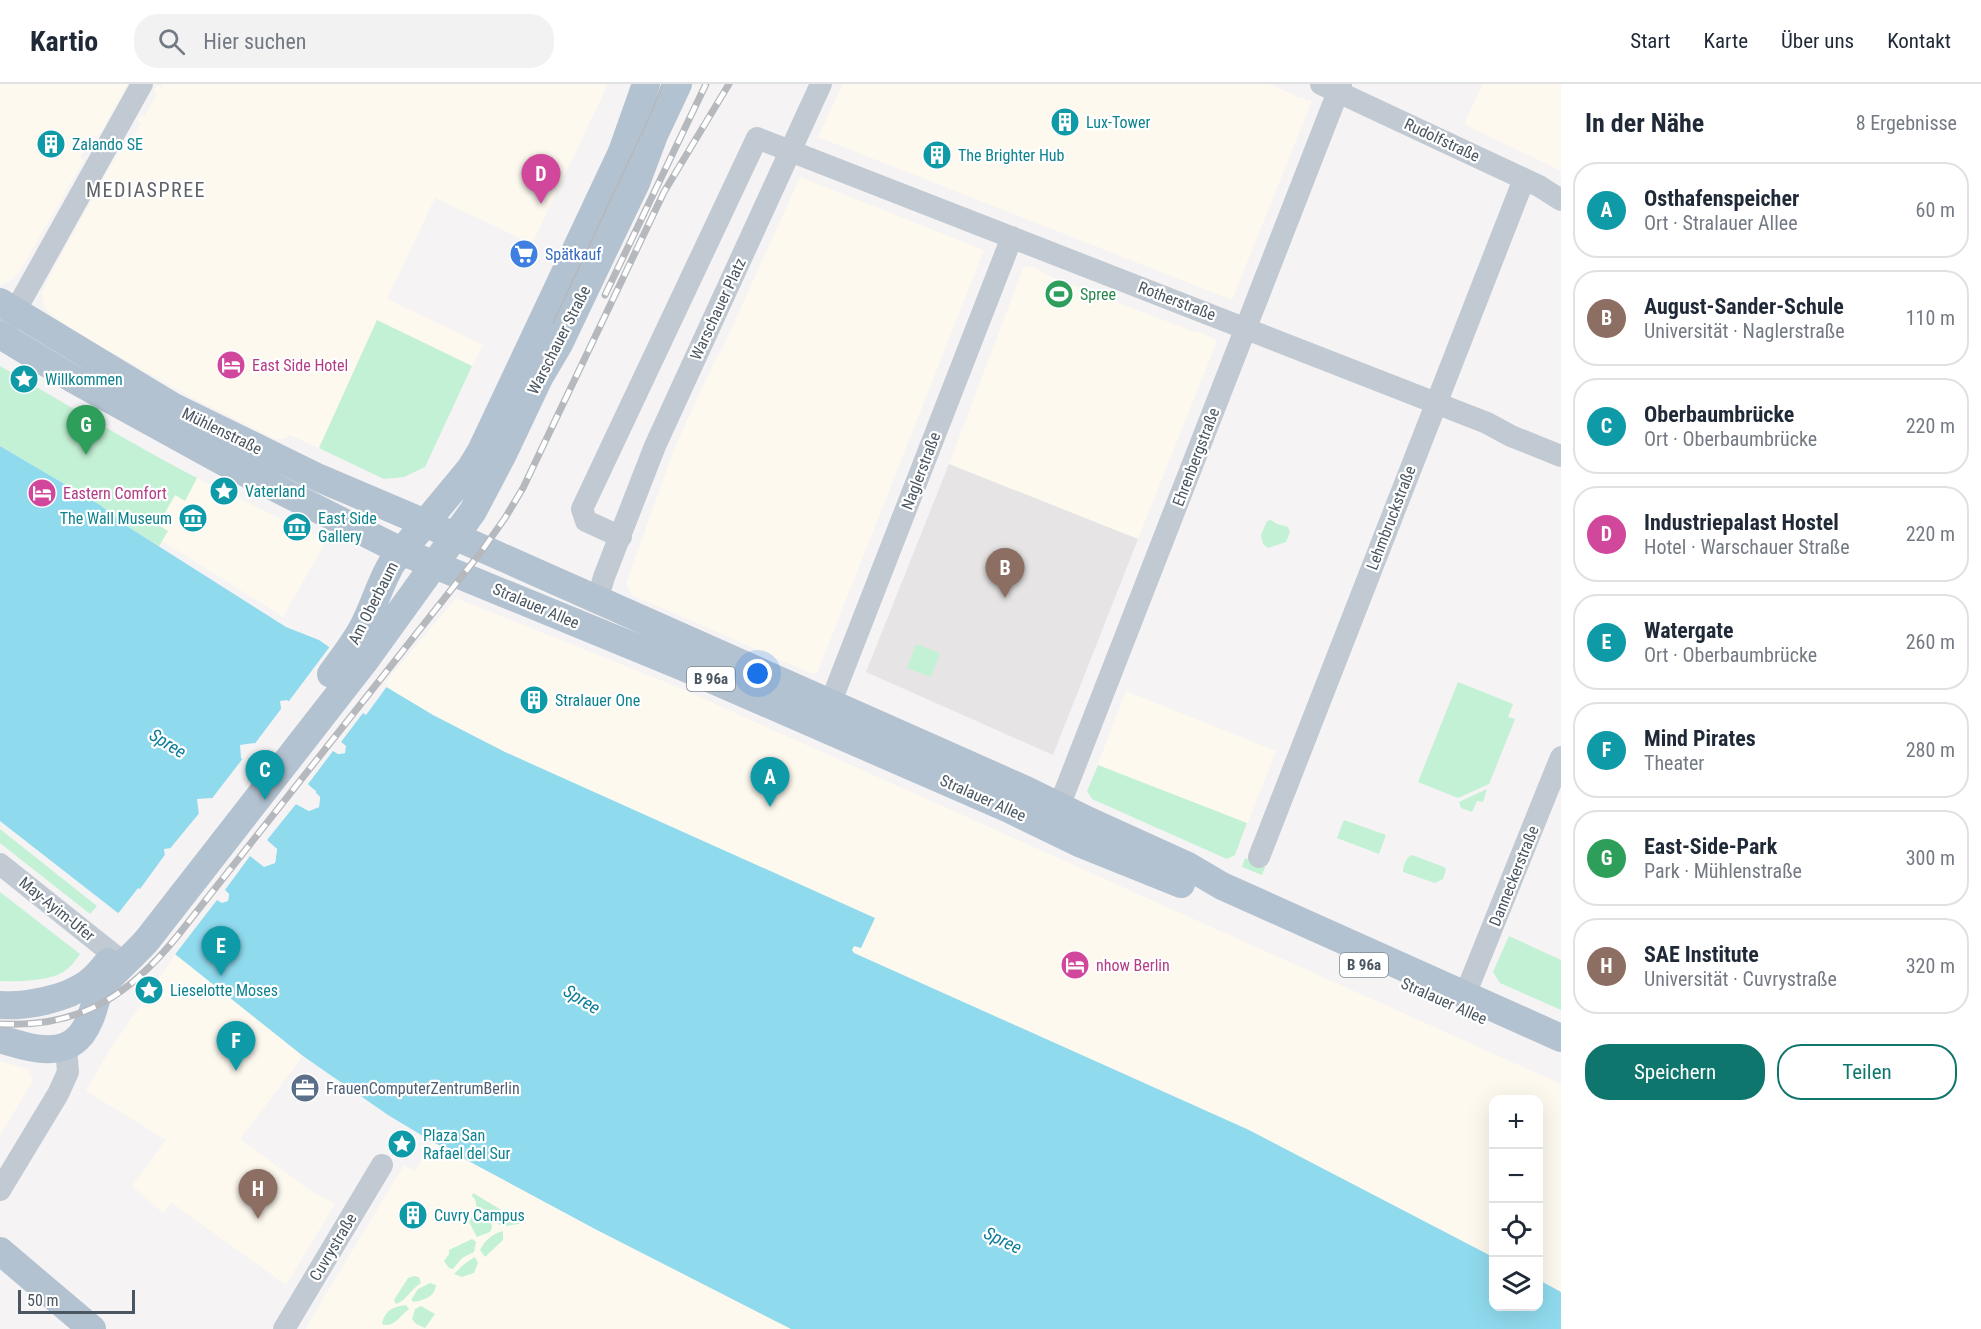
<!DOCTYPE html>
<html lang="de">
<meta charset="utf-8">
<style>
:root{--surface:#fff;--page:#f2f2f3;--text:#1f2937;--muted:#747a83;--line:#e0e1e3;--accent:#0f766e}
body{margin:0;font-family:"Roboto Condensed",sans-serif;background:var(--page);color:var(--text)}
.controls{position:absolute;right:18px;bottom:18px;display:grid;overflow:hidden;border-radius:12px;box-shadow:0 6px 24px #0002}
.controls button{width:54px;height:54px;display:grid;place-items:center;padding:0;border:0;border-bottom:2px solid var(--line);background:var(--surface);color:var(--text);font:30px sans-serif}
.scale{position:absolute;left:18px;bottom:15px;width:117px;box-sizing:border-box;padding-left:6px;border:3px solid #4a5661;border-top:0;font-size:16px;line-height:21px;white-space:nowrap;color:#4a5661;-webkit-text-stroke:4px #fff;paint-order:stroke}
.you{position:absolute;left:758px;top:590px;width:21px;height:21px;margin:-15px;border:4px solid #fff;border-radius:50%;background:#1a73e8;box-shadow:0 0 0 9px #1a73e833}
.badge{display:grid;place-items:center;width:39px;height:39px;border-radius:50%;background:var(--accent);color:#fff;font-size:20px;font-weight:700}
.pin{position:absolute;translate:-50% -50px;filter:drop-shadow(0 2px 3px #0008)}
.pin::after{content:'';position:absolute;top:32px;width:21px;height:18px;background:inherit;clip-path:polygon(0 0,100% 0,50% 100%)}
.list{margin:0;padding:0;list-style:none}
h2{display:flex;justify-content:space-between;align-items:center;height:78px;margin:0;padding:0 24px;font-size:26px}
h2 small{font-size:20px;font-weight:400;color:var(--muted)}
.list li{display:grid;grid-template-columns:39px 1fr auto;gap:18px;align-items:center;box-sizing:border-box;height:96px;margin:0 12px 12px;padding:0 12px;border:2px solid var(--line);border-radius:24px}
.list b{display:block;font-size:22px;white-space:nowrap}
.list p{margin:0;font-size:20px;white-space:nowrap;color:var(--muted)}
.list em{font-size:20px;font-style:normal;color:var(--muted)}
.actions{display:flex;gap:12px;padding:18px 24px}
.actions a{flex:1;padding:14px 0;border:2px solid var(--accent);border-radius:24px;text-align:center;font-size:21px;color:var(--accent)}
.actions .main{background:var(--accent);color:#fff}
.icon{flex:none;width:33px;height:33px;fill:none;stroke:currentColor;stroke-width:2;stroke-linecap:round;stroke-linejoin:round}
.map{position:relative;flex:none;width:1561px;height:1245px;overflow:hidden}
header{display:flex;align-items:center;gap:36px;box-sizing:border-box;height:84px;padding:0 30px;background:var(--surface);border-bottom:2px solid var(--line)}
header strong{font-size:28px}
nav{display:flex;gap:33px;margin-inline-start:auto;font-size:21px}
.search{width:420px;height:54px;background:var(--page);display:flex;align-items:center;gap:15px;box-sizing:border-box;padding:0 21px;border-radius:24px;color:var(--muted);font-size:22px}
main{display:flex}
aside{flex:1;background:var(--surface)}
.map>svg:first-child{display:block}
.commercial{fill:#fdf9ef}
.education{fill:#e6e4e5}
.green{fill:#c3f1d5}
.water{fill:#90daee;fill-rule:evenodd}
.pier{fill:#f5f3f3}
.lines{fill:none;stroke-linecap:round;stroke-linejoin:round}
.minor{stroke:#c1cad2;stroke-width:22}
.major{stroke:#b3c2d1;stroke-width:28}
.tram{stroke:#b5b8bd;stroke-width:1.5}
.rail-casing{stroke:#b5b8bd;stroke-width:7}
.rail{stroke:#fff;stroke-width:4.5;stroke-dasharray:14;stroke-linecap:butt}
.labels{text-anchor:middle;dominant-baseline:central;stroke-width:4.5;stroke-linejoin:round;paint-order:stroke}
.shield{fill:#fff;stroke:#808990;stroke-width:1.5}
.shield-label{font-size:15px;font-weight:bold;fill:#4a5661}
.culture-label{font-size:16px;fill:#0d838f;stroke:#fff;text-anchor:start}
.street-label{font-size:16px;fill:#4a5661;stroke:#fff}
.shop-label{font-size:16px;fill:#366cbe;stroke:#fff;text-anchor:start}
.leisure-label{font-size:16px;fill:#27864d;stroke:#fff;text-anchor:start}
.hotel-label{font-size:16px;fill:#b23c85;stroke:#fff;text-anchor:start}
.service-label{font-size:16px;fill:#4e5e75;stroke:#fff;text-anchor:start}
.water-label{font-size:18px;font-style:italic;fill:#0c7c9b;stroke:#fff}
.quarter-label{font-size:20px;letter-spacing:1.5px;fill:#5f6368;stroke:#fff}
</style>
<header>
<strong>Kartio</strong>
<div class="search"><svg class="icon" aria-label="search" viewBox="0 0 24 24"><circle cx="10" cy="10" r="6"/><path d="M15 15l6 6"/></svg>Hier suchen</div>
<nav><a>Start</a><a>Karte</a><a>Über uns</a><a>Kontakt</a></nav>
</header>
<main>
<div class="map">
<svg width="1561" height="1245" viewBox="0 0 1561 1245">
<rect width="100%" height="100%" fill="#f5f3f3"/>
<path class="commercial" d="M0 0H128L98 53 94 51 80 73 84 76 20 187 9 198 0 201Z
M163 0H608L532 160 435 114 387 215 483 261 472 282 377 236 319 364 290 351 284 355H276L195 315 82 252 50 230 44 222 42 210 47 197 123 60 128 62 141 39 137 36 140 31 144 33 157 10 154 7 157 1 161 3Z
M843 0H1270L1302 15 1303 13 1305 14V16L1307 17 1309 15 1312 17 1232 216 818 53Z
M1483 0H1561V87L1464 40Z
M800 93 984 166 818 587 813 590 632 511 626 500 674 365 718 270H720Z
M1024 182 1036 184 1049 192 1192 247 1203 249 1217 257 1138 455 949 380Z
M197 394 326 457 283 533 162 457 167 447 158 441 175 411 185 416Z
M456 514 673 601 1561 1000V1208L1539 1196 1538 1016H1494L1493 1173 1249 1046 854 869 851 867 853 862 861 864 505 668 433 631 383 601Z
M1126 607 1276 667 1235 771 1227 775 1092 695Z
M175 871 303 972 240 1055 308 1105 335 1120 286 1201 172 1119 163 1129 132 1102 166 1056 86 1007 109 967Z
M0 977 28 985 33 997 0 1051Z
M433 1058 595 1145 791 1245H305L404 1081 415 1087Z"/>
<path class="education" d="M949 380 1138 455 1053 671 866 588Z"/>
<path class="green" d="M377 236 472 282 425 383 404 393 384 395 319 364Z
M0 282C65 319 130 359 197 394L185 417 175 411 158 441 168 447 159 462 130 444 100 421 0 362Z
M1271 436 1277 440 1288 443 1290 448 1286 458 1268 464 1263 460 1261 451 1267 437Z
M916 560 940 569 931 593 907 584Z
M1458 598 1513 620 1508 633 1515 635 1489 700 1458 714 1418 698Z
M1098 681 1247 739 1235 771 1227 775 1092 715 1087 707Z
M1487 705 1483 718 1477 717 1472 728 1461 724 1459 718Z
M1344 736 1386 751 1379 770 1337 754Z
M0 745 97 822 90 830 0 759Z
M1412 771 1444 783 1446 785 1443 795 1435 799 1403 788C1403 782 1406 773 1412 771Z
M1245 774 1265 783 1262 791 1242 783Z
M0 808 80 870C75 877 70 884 63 888 49 897 16 898 0 897Z
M1509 852 1561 876V926L1500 899 1493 888Z
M473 1109 520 1137 519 1140C510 1140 505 1145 497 1139L496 1130 490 1131 484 1125H477L475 1115 472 1112Z
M474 1130H481L491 1135 492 1144 490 1148 477 1153 469 1138Z
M503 1147V1156L485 1173 480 1166C485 1156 492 1150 503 1147Z
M472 1155 476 1158 474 1168 462 1174 453 1185 449 1184 444 1177 449 1170V1166Z
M475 1173 478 1179 474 1189 462 1193 454 1190C461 1183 467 1177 475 1173Z
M414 1192 419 1193 421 1199C411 1205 407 1216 396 1220L394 1216 408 1194Z
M430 1199 436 1201C435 1213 424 1216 414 1218L411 1216 418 1205Z
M406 1221 409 1225C400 1231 394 1245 382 1240 385 1226 393 1223 406 1221Z
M421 1222 435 1230 425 1244 416 1240 412 1235 415 1225Z"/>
<path class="water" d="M0 362 100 421 130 444 286 543 319 556 383 601 433 631 505 668 875 834 861 864 854 862 852 866 854 869 1249 1046 1493 1173 1494 1222H1538L1539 1196 1561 1208V1245H791L595 1145 433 1058 388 1031 303 972 121 827 118 829 0 737ZM313 583 370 626 363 629ZM287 616 345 662V669L338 670 281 624 280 617ZM254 659 316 707 315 710 320 713 319 723 309 727 296 720 241 674 240 661ZM211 714 277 765 275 779 264 782 199 731 197 715ZM171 764 229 810 228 817 217 816 165 772 164 765Z"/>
<path class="pier" d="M331 561 388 601 366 631 363 629 341 658 346 662 345 669 338 670 333 667 308 700 320 713 319 723 309 727 296 720 267 756 277 765 275 779 264 783 250 772 225 806 229 810 228 817 222 819 217 816 173 873 121 831H117L138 804 140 805 167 768 219 813 223 816 226 815V811L168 767 201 727 202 730 265 779 272 777 274 766 210 717 244 673 303 721 309 724 316 721 317 715 313 712V708L253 662 284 621 339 667 342 666V663L285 619 289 617Z"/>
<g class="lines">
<path class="minor" d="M1321 0 1539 102 1561 116
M8 240 142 0
M621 453 586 437 582 425 757 54 1487 339 1511 352 1561 372
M597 517 604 493 655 362 821 0
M830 620 1012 153
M1053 738 1341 0
M1259 773 1524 95
M0 780 114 871
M1465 911 1561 673
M0 1106 58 1010 68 988 66 964
M284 1245 382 1081"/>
<path class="major" d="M0 218 172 322 319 394 425 439 1026 706 1089 737 1188 782 1222 802 1561 954
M0 251 73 295 222 377 401 467 681 582 1009 725 1079 759 1181 800
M331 590C342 575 354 560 363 543 374 522 380 499 392 479L470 385 481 367 622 68 646 0
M0 921C26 923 66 915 88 899 95 894 102 886 108 878
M0 955C33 965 72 978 89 937 94 927 95 916 100 906 109 891 135 871 148 855L364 578 473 427 503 370 539 294 559 260 599 176 636 99 654 51 678 0
M0 1167 92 1245"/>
<path class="tram" d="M553 239 653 25 662 0"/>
<g class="rail-casing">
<path id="rail" d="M605 211 706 0
M0 940C81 944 130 911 179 850L481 468 505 434 523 404 664 108 729 0"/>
</g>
<use href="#rail" class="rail"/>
</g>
<defs>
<g id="building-disc" transform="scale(1.5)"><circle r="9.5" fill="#0f9aa8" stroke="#fff"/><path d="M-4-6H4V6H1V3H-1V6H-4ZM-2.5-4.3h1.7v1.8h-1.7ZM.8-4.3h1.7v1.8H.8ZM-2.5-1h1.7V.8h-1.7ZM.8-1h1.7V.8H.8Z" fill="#fff"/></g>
<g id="supermarket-disc" transform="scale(1.5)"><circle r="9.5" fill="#3f7fe0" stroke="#fff"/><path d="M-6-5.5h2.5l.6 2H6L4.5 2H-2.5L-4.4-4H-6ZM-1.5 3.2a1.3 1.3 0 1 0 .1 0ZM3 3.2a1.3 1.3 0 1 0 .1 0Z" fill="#fff"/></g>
<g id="stadium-disc" transform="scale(1.5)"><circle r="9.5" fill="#2e9e5b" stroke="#fff"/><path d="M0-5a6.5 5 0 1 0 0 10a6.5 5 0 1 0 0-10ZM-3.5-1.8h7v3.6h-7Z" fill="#fff"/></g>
<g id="hotel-disc" transform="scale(1.5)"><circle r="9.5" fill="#d1479c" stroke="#fff"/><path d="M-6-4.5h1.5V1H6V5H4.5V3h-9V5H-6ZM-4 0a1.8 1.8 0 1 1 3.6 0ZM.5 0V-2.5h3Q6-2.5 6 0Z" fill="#fff"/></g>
<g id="sight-disc" transform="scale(1.5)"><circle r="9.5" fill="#0f9aa8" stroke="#fff"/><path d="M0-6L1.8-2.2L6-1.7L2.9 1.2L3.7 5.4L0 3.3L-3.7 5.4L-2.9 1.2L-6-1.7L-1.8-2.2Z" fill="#fff"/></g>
<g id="museum-disc" transform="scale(1.5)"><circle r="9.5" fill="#0f9aa8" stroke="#fff"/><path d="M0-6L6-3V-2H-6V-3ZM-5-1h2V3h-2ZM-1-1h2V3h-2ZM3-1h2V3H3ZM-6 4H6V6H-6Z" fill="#fff"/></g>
<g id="office-disc" transform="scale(1.5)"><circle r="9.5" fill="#5c6f8a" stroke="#fff"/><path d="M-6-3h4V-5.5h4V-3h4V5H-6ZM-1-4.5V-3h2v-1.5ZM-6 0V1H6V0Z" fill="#fff"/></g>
</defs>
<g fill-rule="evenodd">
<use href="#building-disc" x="1065" y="38"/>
<use href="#building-disc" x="51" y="60"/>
<use href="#building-disc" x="937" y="71"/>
<use href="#supermarket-disc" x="524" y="170"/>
<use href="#stadium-disc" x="1059" y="210"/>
<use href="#hotel-disc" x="231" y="281"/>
<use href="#sight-disc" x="24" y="295"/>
<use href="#sight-disc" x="224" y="407"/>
<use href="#hotel-disc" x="42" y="409"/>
<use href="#museum-disc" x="193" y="434"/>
<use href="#museum-disc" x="297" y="443"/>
<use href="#building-disc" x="534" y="616"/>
<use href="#hotel-disc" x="1075" y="881"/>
<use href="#sight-disc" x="149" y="906"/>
<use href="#office-disc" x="305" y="1004"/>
<use href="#sight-disc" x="402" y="1060"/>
<use href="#building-disc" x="413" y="1131"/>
</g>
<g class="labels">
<g class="shield">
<rect x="687" y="583" width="48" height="24" rx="4.5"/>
<rect x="1340" y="869" width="48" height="24" rx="4.5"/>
</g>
<g class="shield-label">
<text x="711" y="595">B 96a</text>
<text x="1364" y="881">B 96a</text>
</g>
<g class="culture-label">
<text x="1086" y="38">Lux-Tower</text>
<text x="72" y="60">Zalando SE</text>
<text x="958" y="71">The Brighter Hub</text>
<text x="45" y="295">Willkommen</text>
<text x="245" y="407">Vaterland</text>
<text x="172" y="434" text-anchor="end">The Wall Museum</text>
<text x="318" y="434">East Side<tspan x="318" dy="18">Gallery</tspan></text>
<text x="555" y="616">Stralauer One</text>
<text x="170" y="906">Lieselotte Moses</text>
<text x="423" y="1051">Plaza San<tspan x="423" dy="18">Rafael del Sur</tspan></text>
<text x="434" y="1131">Cuvry Campus</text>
</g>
<g class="street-label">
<text transform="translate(1442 56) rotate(25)">Rudolfstraße</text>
<text transform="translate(1177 217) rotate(21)">Rotherstraße</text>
<text transform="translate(718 225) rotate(-65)">Warschauer Platz</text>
<text transform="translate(559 256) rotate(-63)">Warschauer Straße</text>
<text transform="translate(222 347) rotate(26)">Mühlenstraße</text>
<text transform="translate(1196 373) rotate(-69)">Ehrenbergstraße</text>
<text transform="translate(921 387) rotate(-69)">Naglerstraße</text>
<text transform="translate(1391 434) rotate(-69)">Lehmbruckstraße</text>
<text transform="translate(373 519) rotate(-63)">Am Oberbaum</text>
<text transform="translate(536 522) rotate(23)">Stralauer Allee</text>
<text transform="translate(983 714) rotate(24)">Stralauer Allee</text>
<text transform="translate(1514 792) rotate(-68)">Danneckerstraße</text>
<text transform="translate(57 825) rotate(39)">May-Ayim-Ufer</text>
<text transform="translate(1444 917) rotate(24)">Stralauer Allee</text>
<text transform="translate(333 1163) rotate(-59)">Cuvrystraße</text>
</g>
<g class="shop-label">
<text x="545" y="170">Spätkauf</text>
</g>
<g class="leisure-label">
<text x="1080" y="210">Spree</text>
</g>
<g class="hotel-label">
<text x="252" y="281">East Side Hotel</text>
<text x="63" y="409">Eastern Comfort</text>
<text x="1096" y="881">nhow Berlin</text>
</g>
<g class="service-label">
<text x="326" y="1004">FrauenComputerZentrumBerlin</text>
</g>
<g class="water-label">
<text transform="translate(168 659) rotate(32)">Spree</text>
<text transform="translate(582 915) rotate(32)">Spree</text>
<text transform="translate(1003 1156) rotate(26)">Spree</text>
</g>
<g class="quarter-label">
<text x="146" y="106">MEDIASPREE</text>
</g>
</g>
</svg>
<div class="controls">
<button>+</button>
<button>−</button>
<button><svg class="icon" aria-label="locate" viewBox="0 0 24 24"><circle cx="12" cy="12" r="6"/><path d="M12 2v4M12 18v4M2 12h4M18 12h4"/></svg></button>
<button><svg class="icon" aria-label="layers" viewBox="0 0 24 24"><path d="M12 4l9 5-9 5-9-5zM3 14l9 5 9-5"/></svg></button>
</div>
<div class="scale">50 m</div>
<div class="you"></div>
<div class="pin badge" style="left:770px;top:723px;background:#0f9aa8">A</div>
<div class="pin badge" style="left:1005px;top:514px;background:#8d6e63">B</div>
<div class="pin badge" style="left:265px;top:716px;background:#0f9aa8">C</div>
<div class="pin badge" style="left:541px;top:120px;background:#d1479c">D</div>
<div class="pin badge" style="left:221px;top:892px;background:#0f9aa8">E</div>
<div class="pin badge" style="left:236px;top:987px;background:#0f9aa8">F</div>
<div class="pin badge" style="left:86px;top:371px;background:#2e9e5b">G</div>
<div class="pin badge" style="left:258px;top:1135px;background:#8d6e63">H</div>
</div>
<aside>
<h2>In der Nähe<small>8 Ergebnisse</small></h2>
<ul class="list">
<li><span class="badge" style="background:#0f9aa8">A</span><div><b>Osthafenspeicher</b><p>Ort · Stralauer Allee</p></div><em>60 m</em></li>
<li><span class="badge" style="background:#8d6e63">B</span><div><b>August-Sander-Schule</b><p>Universität · Naglerstraße</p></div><em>110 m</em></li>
<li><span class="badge" style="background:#0f9aa8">C</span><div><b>Oberbaumbrücke</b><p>Ort · Oberbaumbrücke</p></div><em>220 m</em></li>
<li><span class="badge" style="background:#d1479c">D</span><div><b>Industriepalast Hostel</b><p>Hotel · Warschauer Straße</p></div><em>220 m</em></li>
<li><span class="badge" style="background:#0f9aa8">E</span><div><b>Watergate</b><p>Ort · Oberbaumbrücke</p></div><em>260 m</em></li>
<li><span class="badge" style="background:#0f9aa8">F</span><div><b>Mind Pirates</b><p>Theater</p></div><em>280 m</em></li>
<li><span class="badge" style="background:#2e9e5b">G</span><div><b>East-Side-Park</b><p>Park · Mühlenstraße</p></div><em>300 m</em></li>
<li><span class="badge" style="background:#8d6e63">H</span><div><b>SAE Institute</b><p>Universität · Cuvrystraße</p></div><em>320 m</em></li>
</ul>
<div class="actions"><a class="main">Speichern</a><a>Teilen</a></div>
</aside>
</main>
